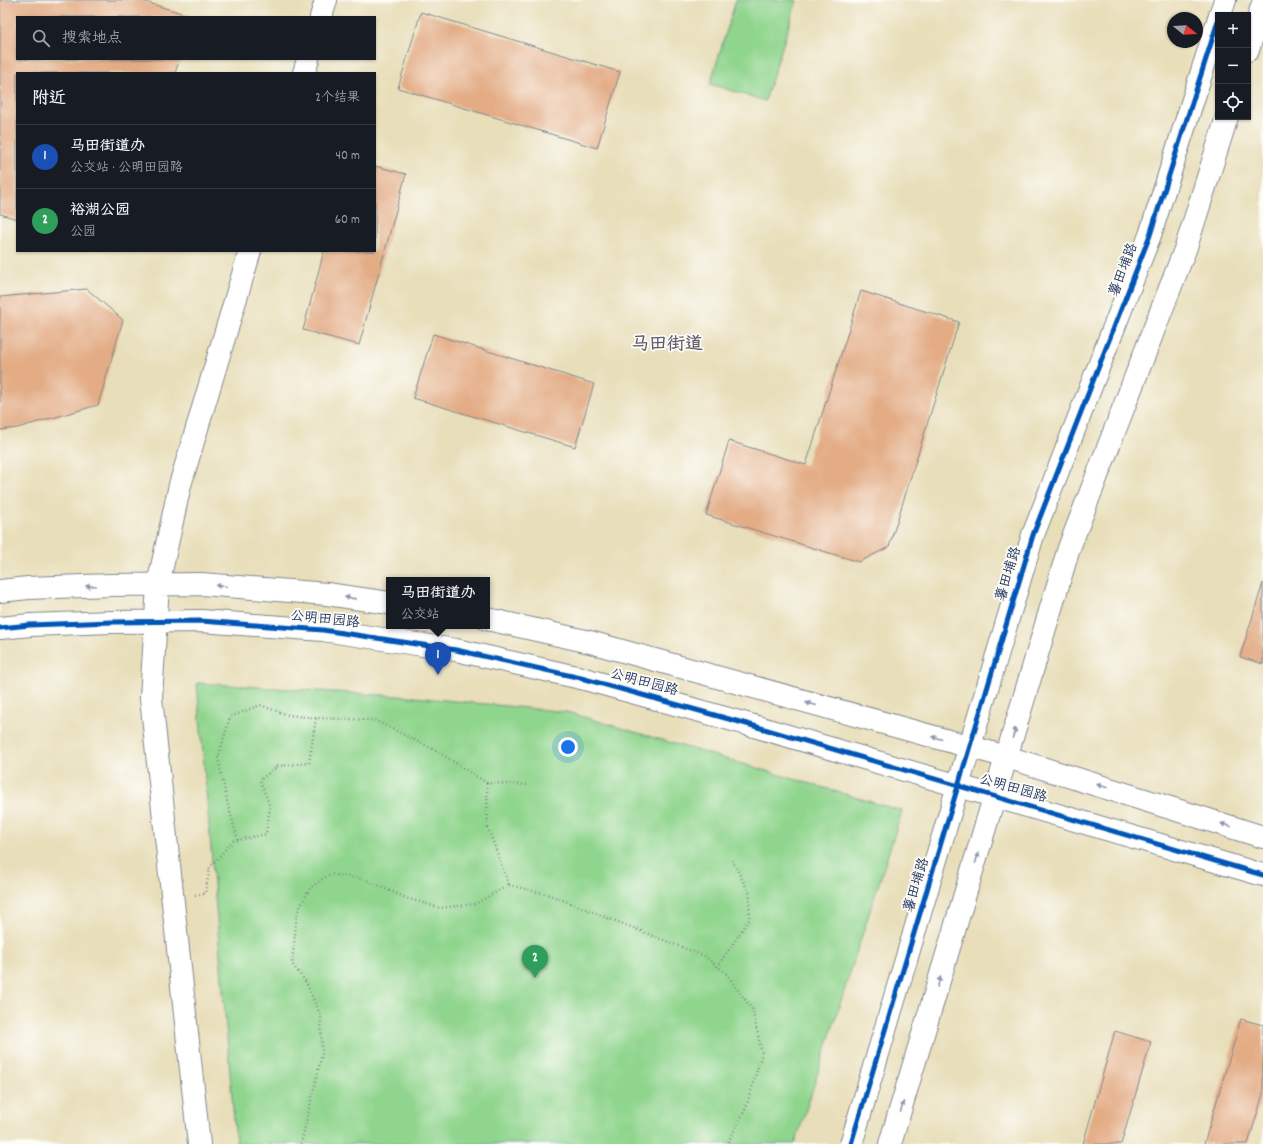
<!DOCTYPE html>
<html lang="zh">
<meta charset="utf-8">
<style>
:root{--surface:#171b24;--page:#20242c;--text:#f1f3f6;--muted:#9ea1a6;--line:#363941;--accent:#c8321e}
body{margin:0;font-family:Dekko,"LXGW WenKai TC",sans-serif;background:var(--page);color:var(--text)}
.controls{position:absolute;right:12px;top:12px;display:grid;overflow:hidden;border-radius:0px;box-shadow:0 1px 3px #0004}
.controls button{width:36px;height:36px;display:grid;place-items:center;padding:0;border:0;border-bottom:1px solid var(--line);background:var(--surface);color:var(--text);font:20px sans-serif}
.compass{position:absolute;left:1167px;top:12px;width:36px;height:36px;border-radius:50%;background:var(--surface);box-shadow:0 1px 3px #0004;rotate:108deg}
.you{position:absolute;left:568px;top:747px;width:14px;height:14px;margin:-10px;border:3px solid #fff;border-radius:50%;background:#1a73e8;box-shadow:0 0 0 6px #1a73e833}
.badge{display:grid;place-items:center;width:26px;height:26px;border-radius:50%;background:var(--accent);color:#fff;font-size:13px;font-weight:700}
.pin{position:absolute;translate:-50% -33px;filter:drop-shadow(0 1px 2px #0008)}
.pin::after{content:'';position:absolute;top:21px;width:14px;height:12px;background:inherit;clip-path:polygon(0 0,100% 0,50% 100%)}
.popup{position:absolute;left:386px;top:577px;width:104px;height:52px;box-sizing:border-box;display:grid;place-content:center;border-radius:0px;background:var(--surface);filter:drop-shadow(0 1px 3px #0005);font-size:13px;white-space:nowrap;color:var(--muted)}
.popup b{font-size:15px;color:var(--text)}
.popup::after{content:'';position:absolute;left:50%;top:100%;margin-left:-8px;border:8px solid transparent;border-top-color:var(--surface)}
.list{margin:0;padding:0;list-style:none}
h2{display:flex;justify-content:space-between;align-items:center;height:52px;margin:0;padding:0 16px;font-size:17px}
h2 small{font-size:13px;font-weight:400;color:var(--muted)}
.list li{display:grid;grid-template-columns:26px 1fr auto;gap:12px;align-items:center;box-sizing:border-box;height:64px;padding:0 16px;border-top:1px solid var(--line)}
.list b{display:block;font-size:15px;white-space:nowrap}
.list p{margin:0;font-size:13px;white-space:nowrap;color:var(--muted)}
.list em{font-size:13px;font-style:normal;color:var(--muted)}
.icon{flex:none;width:22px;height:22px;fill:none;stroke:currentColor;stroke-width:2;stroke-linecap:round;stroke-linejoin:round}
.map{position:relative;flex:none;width:1263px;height:1144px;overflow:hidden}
.search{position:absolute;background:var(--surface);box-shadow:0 1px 3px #0004;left:16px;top:16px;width:360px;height:44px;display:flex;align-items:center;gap:10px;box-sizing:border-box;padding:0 14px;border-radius:0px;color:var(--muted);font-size:15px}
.panel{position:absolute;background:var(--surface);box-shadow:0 1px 3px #0004;left:16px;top:72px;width:360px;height:180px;border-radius:0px}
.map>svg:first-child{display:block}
.green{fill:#90d58e;stroke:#568276}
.building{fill:#e3ac85}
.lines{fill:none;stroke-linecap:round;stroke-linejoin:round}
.minor-casing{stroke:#82868c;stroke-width:24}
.path{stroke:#82868c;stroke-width:2.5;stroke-dasharray:1 3;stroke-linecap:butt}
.minor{stroke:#fff;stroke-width:22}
.cycleway-casing{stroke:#fdfcf7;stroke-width:8}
.cycleway{stroke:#0057b8;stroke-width:5}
.oneway{fill:#8d97ae}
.labels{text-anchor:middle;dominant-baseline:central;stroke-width:3.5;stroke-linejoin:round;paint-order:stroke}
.street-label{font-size:14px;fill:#1b2f5e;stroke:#fdfcf7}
.district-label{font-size:18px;font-weight:bold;fill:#615b6c;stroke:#fdfcf7}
</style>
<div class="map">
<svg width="1263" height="1144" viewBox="0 0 1263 1144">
<rect width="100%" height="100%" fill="#fdfcf7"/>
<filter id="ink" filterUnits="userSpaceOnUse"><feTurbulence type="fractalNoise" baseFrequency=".025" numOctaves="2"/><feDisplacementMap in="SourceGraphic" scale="8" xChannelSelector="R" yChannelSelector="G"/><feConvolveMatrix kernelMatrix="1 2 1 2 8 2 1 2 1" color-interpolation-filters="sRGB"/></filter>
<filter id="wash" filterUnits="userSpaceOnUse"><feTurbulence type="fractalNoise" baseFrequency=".012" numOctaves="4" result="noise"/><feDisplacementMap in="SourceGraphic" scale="16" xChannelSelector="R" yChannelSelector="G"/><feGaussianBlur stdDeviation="0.9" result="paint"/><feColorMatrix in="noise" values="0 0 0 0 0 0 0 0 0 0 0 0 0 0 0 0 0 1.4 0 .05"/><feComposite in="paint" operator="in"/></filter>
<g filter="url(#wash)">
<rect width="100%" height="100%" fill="#e8deb9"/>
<path class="green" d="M736 0H797L765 101 710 84Z
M197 683 414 697 567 712 902 811 795 1144H236Z"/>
<g id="blocks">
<path class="building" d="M0 0H139L194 17H17V59H180L175 73H17V219L0 214Z
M421 12 620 72 597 148 398 88Z
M375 166 406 174 359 345 303 330 324 251H375Z
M87 289 123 320 98 405 17 428 0 430V297Z
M861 291 959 322 889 547 859 562 706 515 729 441 806 465Z
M433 334 594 384 575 447 413 398Z
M1263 583V664L1240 657Z
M1241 1019 1263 1025V1094L1248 1144H1204Z
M1115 1031 1151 1042 1121 1144H1083Z"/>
</g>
</g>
<g filter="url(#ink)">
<use href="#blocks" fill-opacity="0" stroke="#82868c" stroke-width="1"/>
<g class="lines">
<g class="minor-casing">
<path id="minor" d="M1220 15 1225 0
M321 17 326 0
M1248 50 1263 3
M304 73 308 59
M0 591 28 588 111 585 202 584 327 594 389 603
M487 619 590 642 1007 757 1263 837
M0 628 30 625 112 622 201 621 323 630 456 650 581 678 754 726 1263 875
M199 1144 151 698 158 585 180 485 250 251
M851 1144 1033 535 1150 235 1218 21
M890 1144 1069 548 1186 247 1227 117"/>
</g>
<path class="path" d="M487 783 488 828 509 885
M238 840 228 805 218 758 230 717 260 705 288 715 316 718
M195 895 205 894 210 867 233 841 266 834 270 807 260 780 278 766 309 763 316 718 374 720 437 751 487 783 528 785
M717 967 749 920 750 894 731 858
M301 1144 322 1054 321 1017 306 982 292 964 297 913 310 888 330 874 364 879 406 898 440 908 475 904 509 885 550 895 704 956 725 972 752 1009 762 1053 746 1108 727 1144"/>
<use href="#minor" class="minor"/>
<g class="cycleway-casing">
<path id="cycleway" d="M0 628 30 625 112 622 201 621 323 630 456 650 581 678 754 726 1263 875
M851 1144 1033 535 1150 235 1218 21"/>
</g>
<use href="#cycleway" class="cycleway"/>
</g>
<defs><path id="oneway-solid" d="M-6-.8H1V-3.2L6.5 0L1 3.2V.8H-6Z"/></defs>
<g class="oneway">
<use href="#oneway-solid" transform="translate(91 586) rotate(178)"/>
<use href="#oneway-solid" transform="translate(221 586) rotate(-175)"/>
<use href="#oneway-solid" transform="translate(350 598) rotate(-172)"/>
<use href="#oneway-solid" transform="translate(811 704) rotate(-165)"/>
<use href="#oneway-solid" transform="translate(1014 733) rotate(-73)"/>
<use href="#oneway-solid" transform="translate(937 738) rotate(-165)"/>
<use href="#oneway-solid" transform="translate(1102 786) rotate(-163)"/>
<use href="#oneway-solid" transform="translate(1226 825) rotate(-163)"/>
<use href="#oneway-solid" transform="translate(977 858) rotate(-73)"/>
<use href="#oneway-solid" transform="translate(939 982) rotate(-73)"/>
<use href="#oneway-solid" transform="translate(902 1107) rotate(-73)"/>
</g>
</g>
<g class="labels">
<g class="street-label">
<text transform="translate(1124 270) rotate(-69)">薯田埔路</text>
<text transform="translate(1009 574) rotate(-73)">薯田埔路</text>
<text transform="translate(325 620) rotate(6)">公明田园路</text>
<text transform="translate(644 683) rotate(15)">公明田园路</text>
<text transform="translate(1013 789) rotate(16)">公明田园路</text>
<text transform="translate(917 885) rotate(-73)">薯田埔路</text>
</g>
<g class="district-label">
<text x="667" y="345">马田街道</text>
</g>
</g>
</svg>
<div class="controls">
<button>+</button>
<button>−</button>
<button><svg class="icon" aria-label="locate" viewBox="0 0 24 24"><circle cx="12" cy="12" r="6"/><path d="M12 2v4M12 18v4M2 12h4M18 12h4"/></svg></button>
</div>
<svg class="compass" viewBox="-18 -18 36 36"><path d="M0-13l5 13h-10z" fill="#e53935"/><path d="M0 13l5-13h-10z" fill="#9ea1a6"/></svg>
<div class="you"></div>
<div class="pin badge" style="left:438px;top:675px;background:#1a4fb4">1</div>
<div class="popup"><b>马田街道办</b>公交站</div>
<div class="pin badge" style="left:535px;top:978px;background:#2e9e5b">2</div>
<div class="search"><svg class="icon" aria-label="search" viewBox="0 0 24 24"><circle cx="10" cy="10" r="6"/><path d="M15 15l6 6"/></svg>搜索地点</div>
<section class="panel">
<h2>附近<small>2个结果</small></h2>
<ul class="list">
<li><span class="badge" style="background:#1a4fb4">1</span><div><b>马田街道办</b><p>公交站 · 公明田园路</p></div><em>40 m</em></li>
<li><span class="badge" style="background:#2e9e5b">2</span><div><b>裕湖公园</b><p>公园</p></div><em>60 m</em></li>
</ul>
</section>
</div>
